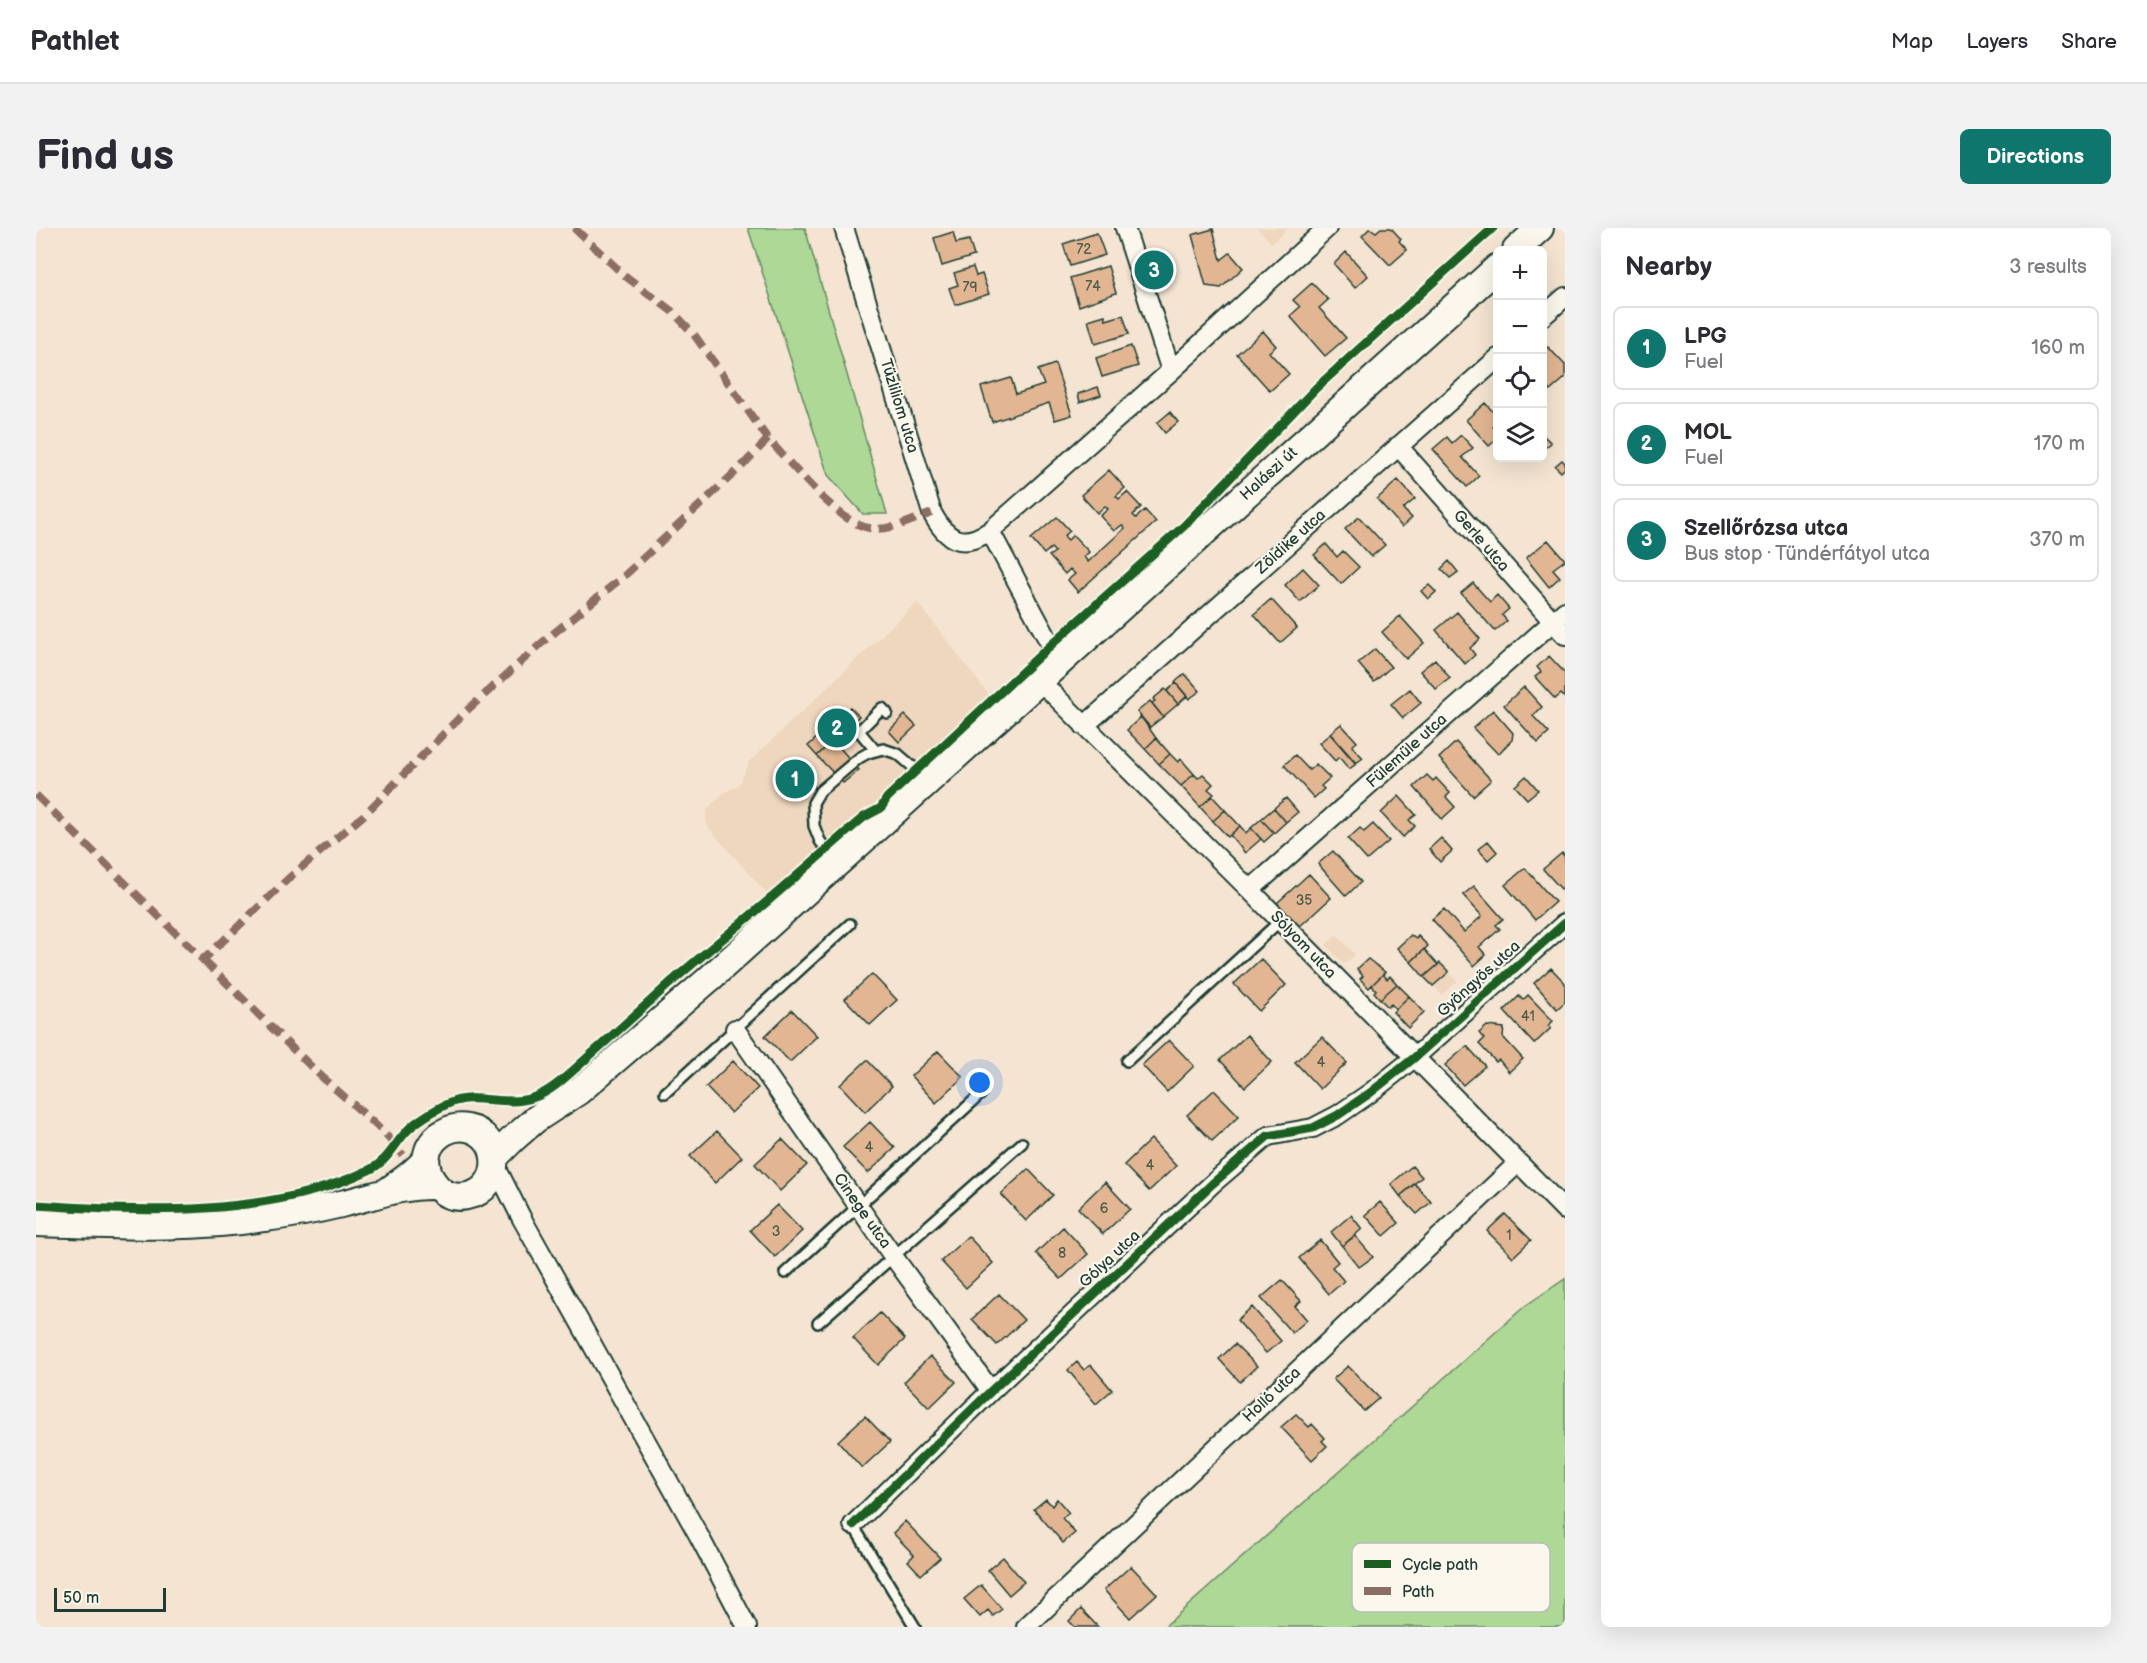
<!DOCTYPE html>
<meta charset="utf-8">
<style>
:root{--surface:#fff;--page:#f2f2f3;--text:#2b2b33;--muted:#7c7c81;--line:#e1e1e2;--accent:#0f766e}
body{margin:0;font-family:"Balsamiq Sans",sans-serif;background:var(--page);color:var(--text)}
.controls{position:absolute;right:18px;top:18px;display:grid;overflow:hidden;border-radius:9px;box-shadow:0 6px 24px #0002}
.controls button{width:54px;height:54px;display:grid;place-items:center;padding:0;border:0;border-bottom:2px solid var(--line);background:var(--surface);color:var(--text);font:30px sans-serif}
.scale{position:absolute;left:18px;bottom:15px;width:112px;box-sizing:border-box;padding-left:6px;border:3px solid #1f3d34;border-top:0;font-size:16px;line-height:21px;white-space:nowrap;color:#1f3d34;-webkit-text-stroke:4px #fbf7ec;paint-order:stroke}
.you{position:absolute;left:944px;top:855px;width:21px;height:21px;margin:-15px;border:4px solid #fff;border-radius:50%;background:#1a73e8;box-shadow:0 0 0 9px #1a73e833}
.badge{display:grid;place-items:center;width:39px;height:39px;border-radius:50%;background:var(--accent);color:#fff;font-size:20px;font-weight:700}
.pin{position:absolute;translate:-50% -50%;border:3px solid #fff;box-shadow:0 2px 6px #0006}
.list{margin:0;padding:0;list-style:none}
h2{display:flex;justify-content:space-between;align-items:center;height:78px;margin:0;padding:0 24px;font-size:26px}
h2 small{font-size:20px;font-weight:400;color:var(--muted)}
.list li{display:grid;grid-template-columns:39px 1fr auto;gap:18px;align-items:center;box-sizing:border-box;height:84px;margin:0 12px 12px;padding:0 12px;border:2px solid var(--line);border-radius:9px}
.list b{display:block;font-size:22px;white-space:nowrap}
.list p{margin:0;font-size:20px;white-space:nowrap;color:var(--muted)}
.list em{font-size:20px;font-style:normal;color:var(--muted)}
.icon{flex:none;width:33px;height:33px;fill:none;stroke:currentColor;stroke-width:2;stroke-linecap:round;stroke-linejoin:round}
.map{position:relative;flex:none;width:1529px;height:1399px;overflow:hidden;border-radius:9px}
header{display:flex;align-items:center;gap:36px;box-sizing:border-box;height:84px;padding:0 30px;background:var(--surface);border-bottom:2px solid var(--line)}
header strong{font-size:28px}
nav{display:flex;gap:33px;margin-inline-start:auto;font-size:21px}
.intro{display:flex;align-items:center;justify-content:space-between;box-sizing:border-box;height:144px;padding:0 36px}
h1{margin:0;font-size:42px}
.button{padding:15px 27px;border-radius:9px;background:var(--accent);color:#fff;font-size:21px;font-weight:700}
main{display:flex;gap:36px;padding:0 36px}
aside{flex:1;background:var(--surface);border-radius:9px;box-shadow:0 6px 24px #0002}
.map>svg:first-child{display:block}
.built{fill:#efd6be}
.green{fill:#add896;stroke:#668a65;stroke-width:1.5}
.building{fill:#e2b692;stroke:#1f3d34;stroke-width:1.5}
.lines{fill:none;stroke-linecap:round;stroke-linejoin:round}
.lane-casing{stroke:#1f3d34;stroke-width:14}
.street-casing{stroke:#1f3d34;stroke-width:22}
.secondary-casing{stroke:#1f3d34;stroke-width:30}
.lane{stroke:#fbf7ec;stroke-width:9}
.street{stroke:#fbf7ec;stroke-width:18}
.secondary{stroke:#fbf7ec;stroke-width:26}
.quiet{stroke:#8d6e63;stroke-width:8;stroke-dasharray:15 8;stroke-linecap:butt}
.cycleway-casing{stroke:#fbf7ec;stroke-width:13}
.cycleway{stroke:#1b5e20;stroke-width:9}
.labels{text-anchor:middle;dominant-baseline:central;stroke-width:4.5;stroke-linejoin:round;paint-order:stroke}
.number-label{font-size:14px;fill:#505b4c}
.street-label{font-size:16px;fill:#1f3d34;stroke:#fbf7ec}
.key{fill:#fbf7ec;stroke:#b9bfb5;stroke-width:1.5}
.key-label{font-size:16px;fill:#1f3d34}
</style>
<header>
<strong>Pathlet</strong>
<nav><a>Map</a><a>Layers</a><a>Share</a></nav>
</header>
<div class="intro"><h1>Find us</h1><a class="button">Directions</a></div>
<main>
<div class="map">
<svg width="1529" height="1399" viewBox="0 0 1529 1399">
<rect width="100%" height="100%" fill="#f4e4d1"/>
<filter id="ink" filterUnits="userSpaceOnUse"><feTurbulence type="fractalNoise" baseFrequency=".0167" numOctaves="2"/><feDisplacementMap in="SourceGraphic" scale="12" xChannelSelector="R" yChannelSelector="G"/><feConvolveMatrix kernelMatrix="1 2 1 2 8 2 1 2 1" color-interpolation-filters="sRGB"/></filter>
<g filter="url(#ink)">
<path class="built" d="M1221 0H1252L1236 15Z
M881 374 956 471 734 669 672 599 670 590 672 580 688 565 703 557 714 533Z
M1301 707 1319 727 1308 736 1290 717Z
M1413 744 1421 753 1406 767 1397 758Z"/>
<path class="green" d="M712 0H769L851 286H827L792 247Z
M1529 1051V1399H1128L1489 1078Z"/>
<path class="building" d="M1334 0 1340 4 1345 0H1355L1365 11 1363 13 1371 22 1354 37 1326 8Z
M1177 1 1185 32 1194 25 1207 40 1185 60 1170 58 1156 7Z
M917 4 920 15 933 12 938 28 906 38 898 10Z
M1061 5 1069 27 1034 38 1027 16Z
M1310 24 1332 48 1319 60 1298 36Z
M1072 38 1080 65 1043 78 1034 50Z
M937 39 940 48 946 46 953 66 919 77 913 60 922 57 918 45Z
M1276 55 1292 72 1283 80 1310 110 1289 128 1254 88 1264 79 1257 72Z
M1069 87 1070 92 1087 87 1093 106 1059 116 1052 92Z
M1227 103 1240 118 1233 124 1253 146 1234 163 1201 126Z
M1095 118 1102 138 1066 149 1060 130Z
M1512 119 1529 137V150L1514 163 1506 155V124Z
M1019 136 1036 187 1019 192 1013 175 956 194 945 159 975 150 980 166 1008 157 1002 142Z
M1062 159 1065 167 1044 174 1042 166Z
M1449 175 1462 189V195L1457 199 1462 204V210L1453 218 1430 192Z
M1134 184 1142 194 1129 205 1121 195Z
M1506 206 1515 215 1506 222Z
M1425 207 1437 220 1426 229 1443 248 1431 259 1397 221 1411 209 1416 215Z
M1526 232 1529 235V240L1525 244 1519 238Z
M1073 242 1089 260 1080 268 1083 271 1091 264 1105 279 1097 287 1100 290 1109 282 1120 294 1042 364 1032 352 1039 346 1034 341 1029 346 1013 328 1019 324 1015 320 1008 326 995 311 1021 289 1034 303 1028 308 1032 312 1037 307 1053 324 1048 329 1052 334 1089 300 1086 297 1078 303 1064 288 1072 281 1069 278 1061 285 1045 267Z
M1362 252 1379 271 1367 281 1376 290 1366 299 1341 271Z
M1323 289 1349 317 1335 329 1309 301Z
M1512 312 1529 332 1517 341 1524 349 1513 359 1490 330Z
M1290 316 1301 329 1307 323 1323 339 1305 356 1278 327Z
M1413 333 1422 344 1414 350 1405 341Z
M1267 340 1283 357 1264 374 1249 357Z
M1437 355 1454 374 1461 367 1473 381 1466 387 1471 393 1459 403 1425 365Z
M1393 357 1400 364 1392 371 1385 363Z
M1235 371 1261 400 1244 415 1218 386Z
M1421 384 1444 411 1434 420 1439 427 1429 436 1400 402Z
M1364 388 1388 415 1370 431 1346 404Z
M1339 421 1355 439 1338 454 1322 435Z
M1513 428 1529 445V470L1525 466 1519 471 1499 449 1505 444 1501 439Z
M1399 431 1414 450 1400 461 1384 443Z
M1149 446 1164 463 1153 471 1139 454Z
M1140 455 1151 468 1142 476 1131 463Z
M1488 459 1506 479 1497 488 1513 505 1502 515 1468 477Z
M1129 461 1142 476 1127 489 1116 475 1119 473 1117 471Z
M1374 461 1385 475 1367 490 1355 476Z
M1114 473 1127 489 1114 499 1101 484Z
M814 479 823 488 781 528 772 518Z
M1457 482 1477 505 1476 512 1462 526 1437 500Z
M869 487 880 498 863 514 853 503Z
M1105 489 1120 510 1109 521 1091 502Z
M1305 496 1321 514 1316 518 1327 530 1320 535 1294 505Z
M1294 506 1320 536 1313 541 1303 529 1299 533 1283 515Z
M1120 510 1134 526 1123 536 1109 521Z
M797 512 823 542 807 555 781 528Z
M1420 514 1455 552 1437 568 1403 530Z
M1134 526 1142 534 1145 531 1158 546 1145 558 1123 536Z
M1259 527 1273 542 1280 536 1294 550 1285 558 1288 561 1278 570 1248 537Z
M1158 546 1162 550 1167 546 1177 556 1172 561 1178 566 1164 579 1145 558Z
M1391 547 1397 553 1400 550 1414 565 1410 569 1419 579 1406 591 1378 559Z
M1490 548 1502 562 1491 571 1479 558Z
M1176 568 1189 582 1177 593 1164 579Z
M1363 568 1380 587 1373 592 1379 598 1367 609 1345 585Z
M1250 570 1262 584 1250 594 1238 580Z
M1238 580 1250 594 1238 605 1225 591Z
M1189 582 1204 598 1192 609 1177 593Z
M1225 591 1238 605 1228 614 1215 600Z
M1337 596 1353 613 1331 632 1312 611 1324 600 1328 604Z
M1204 598 1210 605 1215 600 1225 611 1209 625 1194 607Z
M1405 610 1416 623 1404 634 1393 621Z
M1452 613 1461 624 1452 632 1442 621Z
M1297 623 1325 654 1310 668 1282 636Z
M1526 625 1529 629V657L1525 661 1507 641Z
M1489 640 1519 674 1499 692 1469 657Z
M1273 646 1295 670 1263 699 1241 675Z
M1438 658 1467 691 1460 697 1464 701 1443 719 1450 727 1438 738 1396 691 1408 681 1428 704 1446 688 1427 667Z
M1375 707 1380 711 1382 708 1392 718 1375 734 1361 720Z
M1388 721 1402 737 1388 749 1375 734Z
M1225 731 1250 757 1223 783 1198 756Z
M1332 731 1349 744 1333 760 1324 751 1327 748 1321 741Z
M1404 735 1413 744 1397 758 1388 749Z
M1515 740 1529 755V774L1521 781 1498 755Z
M836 746 861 772 834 797 809 771Z
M1347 746 1351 751 1354 748 1361 756 1344 771 1338 764 1340 762 1336 757Z
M1361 756 1373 768 1360 781 1355 776 1352 779 1344 771Z
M1492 767 1517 793 1512 798 1515 800 1498 816 1468 783 1483 768 1487 772Z
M1373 768 1388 784 1372 800 1357 784Z
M756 782 781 808 754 834 729 808Z
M1451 798 1468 800 1467 809 1487 831 1473 844 1463 832 1460 834 1443 816 1448 811 1443 805Z
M1211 807 1236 834 1209 859 1184 832Z
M1286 809 1311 835 1284 861 1259 834Z
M1133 812 1158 838 1131 864 1106 837Z
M1431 818 1449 838 1427 857 1409 837Z
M902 823 927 849 900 875 875 848Z
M831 832 856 858 829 884 804 857Z
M697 833 722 860 695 885 670 859Z
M1178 862 1203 888 1176 913 1151 887Z
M834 894 859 920 832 945 807 919Z
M681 903 706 929 679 955 654 928Z
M746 911 771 937 744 963 719 936Z
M1115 911 1140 938 1113 963 1088 937Z
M1376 938 1386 949 1364 968 1355 956Z
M992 941 1017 967 990 993 965 966Z
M1069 954 1094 981 1067 1006 1042 980Z
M1379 956 1395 974 1381 986 1364 968Z
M1344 974 1363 995 1348 1008 1329 987Z
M741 977 766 1003 739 1029 714 1002Z
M1469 986 1495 1012 1477 1029 1451 1003Z
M1315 987 1326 1001 1306 1018 1295 1004Z
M1027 999 1052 1026 1025 1051 1000 1025Z
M932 1008 957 1035 930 1060 905 1033Z
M1319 1008 1337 1029 1323 1039 1306 1018Z
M1284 1012 1302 1034 1296 1039 1308 1053 1293 1066 1263 1030Z
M1246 1052 1265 1073 1259 1078 1271 1092 1256 1105 1225 1070Z
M963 1066 988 1092 961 1117 936 1091Z
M1216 1079 1245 1113 1230 1125 1201 1092Z
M844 1085 869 1111 842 1137 817 1110Z
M1199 1116 1221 1138 1204 1154 1183 1131Z
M894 1128 920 1154 893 1180 868 1154Z
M1041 1134 1048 1142 1055 1137 1076 1162 1060 1176 1032 1142Z
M1312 1138 1343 1170 1328 1183 1297 1151Z
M1260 1186 1273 1199 1276 1196 1289 1210 1286 1213 1291 1218 1276 1232 1245 1199Z
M829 1188 854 1214 826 1240 802 1213Z
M1010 1271 1016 1278 1021 1271 1033 1285 1026 1290 1039 1305 1027 1315 998 1281Z
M869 1293 904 1330 885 1347 872 1333 878 1327 857 1305Z
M967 1329 988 1354 973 1367 952 1342Z
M1095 1338 1121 1366 1094 1390 1068 1362Z
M945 1357 966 1381 957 1388 952 1382 944 1389 928 1371Z
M1045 1381 1062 1399H1039L1033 1393Z"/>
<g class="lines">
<g class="lane-casing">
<path id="lane" d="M839 522 823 503 846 480 851 485
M800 634 784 613 778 598 777 575 784 563 823 530 832 525 847 521 862 526 891 551
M1091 833 1244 693
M629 865 814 696
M749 1045 945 866
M782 1095 986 915
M817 1297 879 1399"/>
</g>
<g class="street-casing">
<path id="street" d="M808 0 896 285C911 313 926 321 954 303L1135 143 1291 0
M1089 0 1135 143
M1506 89 1529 69
M1362 218 1529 407
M954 303 1024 434
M1004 453 1214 662 1529 982
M1048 498 1462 130
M1214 662 1529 383
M699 801 857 1028 955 1163
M459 937 485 989 663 1308 711 1399
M817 1297 955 1163 1176 956 1232 908 1277 900 1302 887 1334 865 1378 830 1529 695
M990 1399 1482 935"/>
</g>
<g class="secondary-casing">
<path id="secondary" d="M1480 22 1504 0
M459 929 477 911 500 891 543 863 673 751 1462 39
M353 962C365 953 380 944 389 932 391 929 391 924 393 920 400 906 416 897 431 900 468 907 467 962 431 968 407 973 391 953 390 931
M0 995C76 997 153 1002 228 990 254 987 280 982 305 976 336 969 366 957 398 958"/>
</g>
<use href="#lane" class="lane"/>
<use href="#street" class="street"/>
<use href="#secondary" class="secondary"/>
<path class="quiet" d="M538 0 588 47 637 84 657 105 732 211
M0 567 167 732 254 649 328 587 427 486 507 414 588 348 708 236 732 211C753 233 803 296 833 300 854 304 876 292 896 285
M167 732C207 770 245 810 285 848 313 874 344 897 367 927"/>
<g class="cycleway-casing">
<path id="cycleway" d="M0 977C108 984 233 990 333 942 352 933 357 918 370 904 377 895 403 879 414 875 439 864 469 879 496 870 516 864 535 844 550 831 578 806 606 781 633 756 666 727 700 700 733 672 765 645 796 616 828 589L845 580 851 570 1015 417 1148 298 1280 160 1457 0
M817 1297 955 1163 1176 956 1232 908 1277 900 1302 887 1334 865 1378 830 1529 695"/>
</g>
<use href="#cycleway" class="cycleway"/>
</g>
</g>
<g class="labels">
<g class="number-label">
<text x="1048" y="21">72</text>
<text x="1057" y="58">74</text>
<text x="934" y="59">79</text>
<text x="1268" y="672">35</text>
<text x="1492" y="788">41</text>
<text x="1285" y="834">4</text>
<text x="833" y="919">4</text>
<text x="1114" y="937">4</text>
<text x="1068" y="980">6</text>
<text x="740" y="1003">3</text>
<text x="1473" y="1007">1</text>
<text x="1026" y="1025">8</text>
</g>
<g class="street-label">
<text transform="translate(863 178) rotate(73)">Tűzliliom utca</text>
<text transform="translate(1233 246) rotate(-42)">Halászi út</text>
<text transform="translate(1445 313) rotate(49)">Gerle utca</text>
<text transform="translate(1255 314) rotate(-42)">Zöldike utca</text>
<text transform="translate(1371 523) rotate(-42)">Fülemüle utca</text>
<text transform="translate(1267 717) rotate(46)">Sólyom utca</text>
<text transform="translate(1443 751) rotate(-42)">Gyöngyös utca</text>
<text transform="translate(826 983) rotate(55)">Cinege utca</text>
<text transform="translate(1074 1031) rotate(-43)">Gólya utca</text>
<text transform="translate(1236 1167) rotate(-43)">Holló utca</text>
</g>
</g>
<rect x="1316" y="1315" width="198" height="69" rx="9" class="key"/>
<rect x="1328" y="1332" width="27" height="8" fill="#1b5e20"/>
<rect x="1328" y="1359" width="27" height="8" fill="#8d6e63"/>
<g class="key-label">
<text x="1366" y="1342">Cycle path</text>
<text x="1366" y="1369">Path</text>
</g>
</svg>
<div class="controls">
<button>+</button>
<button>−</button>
<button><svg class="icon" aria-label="locate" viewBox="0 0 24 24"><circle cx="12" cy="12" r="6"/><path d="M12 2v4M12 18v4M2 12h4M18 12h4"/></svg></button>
<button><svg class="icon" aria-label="layers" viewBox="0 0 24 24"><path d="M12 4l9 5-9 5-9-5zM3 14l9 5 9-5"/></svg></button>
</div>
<div class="scale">50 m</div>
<div class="you"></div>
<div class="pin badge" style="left:759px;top:551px">1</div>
<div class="pin badge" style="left:801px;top:500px">2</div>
<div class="pin badge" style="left:1118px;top:42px">3</div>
</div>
<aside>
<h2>Nearby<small>3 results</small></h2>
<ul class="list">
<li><span class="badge">1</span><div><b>LPG</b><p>Fuel</p></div><em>160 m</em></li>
<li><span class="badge">2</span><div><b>MOL</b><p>Fuel</p></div><em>170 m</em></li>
<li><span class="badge">3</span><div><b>Szellőrózsa utca</b><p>Bus stop · Tündérfátyol utca</p></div><em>370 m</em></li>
</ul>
</aside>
</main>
